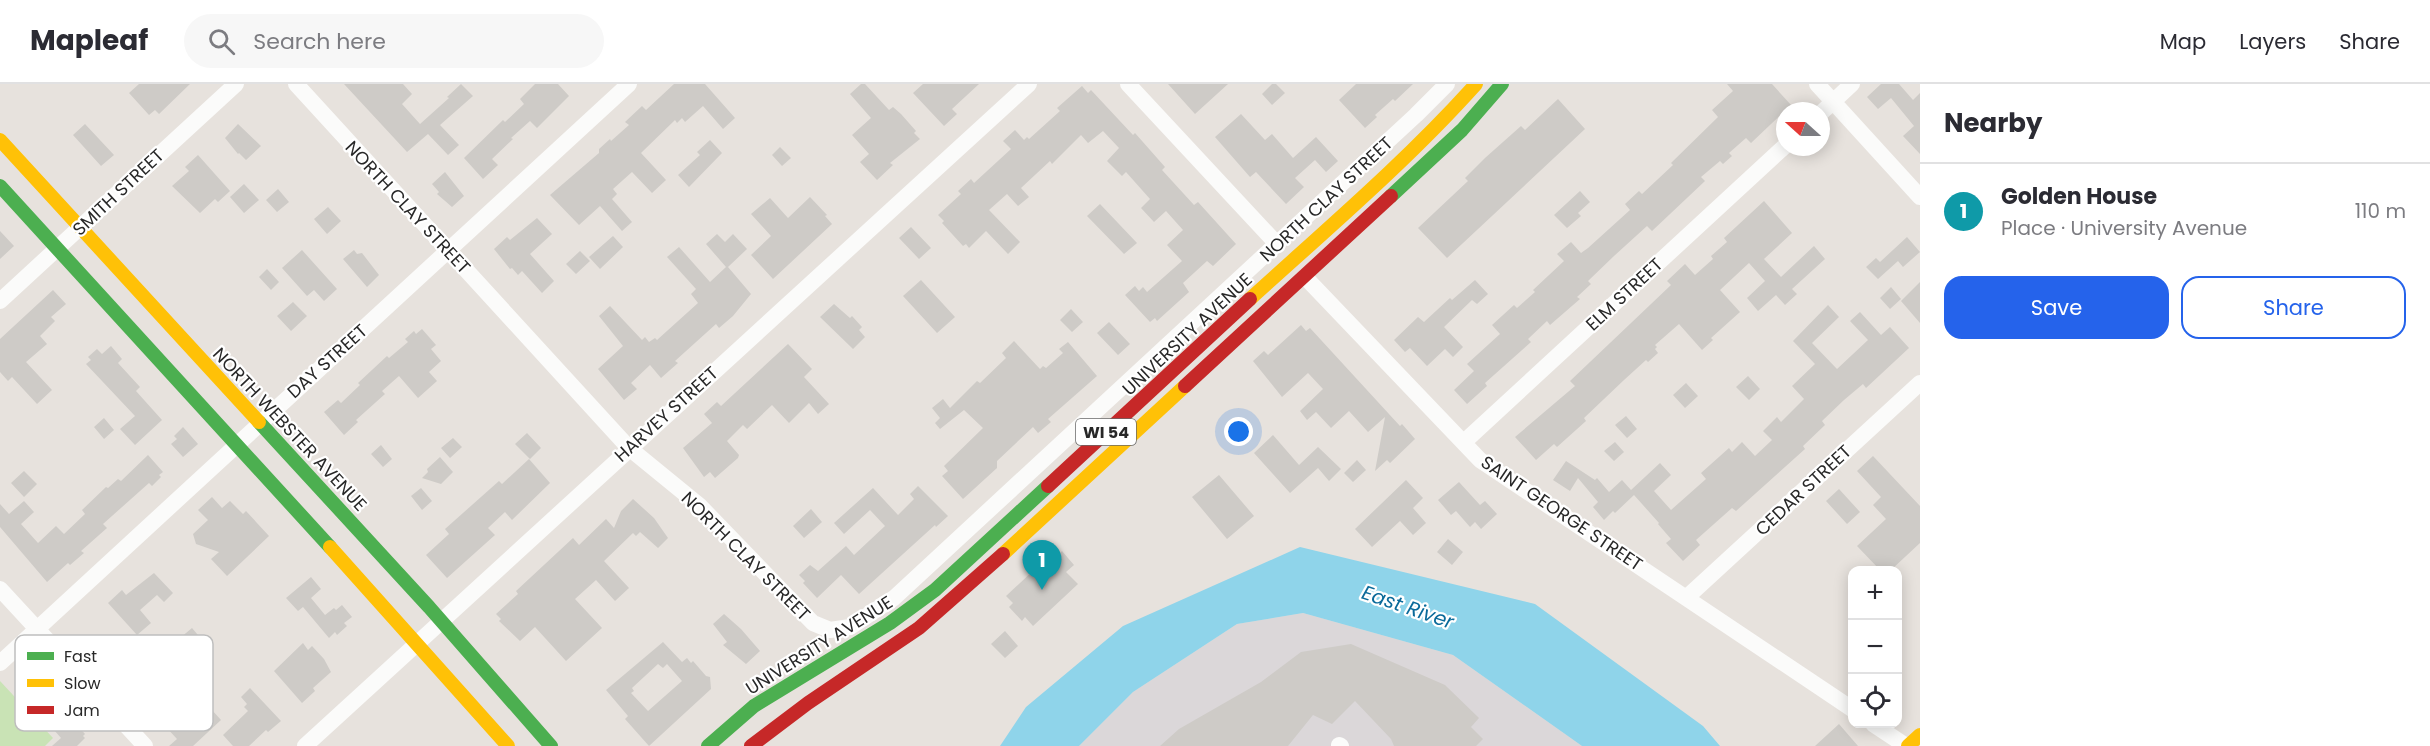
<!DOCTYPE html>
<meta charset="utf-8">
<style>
:root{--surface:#fff;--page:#f7f7f7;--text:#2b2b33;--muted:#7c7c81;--line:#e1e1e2;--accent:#2563eb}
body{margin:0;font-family:Poppins,sans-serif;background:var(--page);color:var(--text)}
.controls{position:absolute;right:18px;bottom:18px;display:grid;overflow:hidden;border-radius:12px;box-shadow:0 3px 15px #0003}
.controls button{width:54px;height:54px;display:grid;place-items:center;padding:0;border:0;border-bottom:2px solid var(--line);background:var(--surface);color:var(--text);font:30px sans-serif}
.compass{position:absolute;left:1776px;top:18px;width:54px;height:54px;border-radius:50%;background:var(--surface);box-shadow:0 3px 15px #0003;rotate:291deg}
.you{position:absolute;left:1239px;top:348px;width:21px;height:21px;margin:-15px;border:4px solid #fff;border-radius:50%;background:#1a73e8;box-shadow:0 0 0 9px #1a73e833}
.badge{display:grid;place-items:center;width:39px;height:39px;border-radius:50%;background:var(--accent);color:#fff;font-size:20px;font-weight:700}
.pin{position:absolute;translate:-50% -50px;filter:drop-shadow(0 2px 3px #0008)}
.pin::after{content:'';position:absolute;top:32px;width:21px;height:18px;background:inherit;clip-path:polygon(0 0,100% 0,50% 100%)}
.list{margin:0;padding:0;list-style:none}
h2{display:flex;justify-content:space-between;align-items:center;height:78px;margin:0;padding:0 24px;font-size:26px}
h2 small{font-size:20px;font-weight:400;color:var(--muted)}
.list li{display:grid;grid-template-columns:39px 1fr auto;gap:18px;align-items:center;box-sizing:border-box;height:96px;padding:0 24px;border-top:2px solid var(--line)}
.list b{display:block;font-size:22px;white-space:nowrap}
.list p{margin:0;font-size:20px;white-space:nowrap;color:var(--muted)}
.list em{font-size:20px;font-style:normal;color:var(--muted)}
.actions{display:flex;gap:12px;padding:18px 24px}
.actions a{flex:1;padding:14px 0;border:2px solid var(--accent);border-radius:18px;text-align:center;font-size:21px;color:var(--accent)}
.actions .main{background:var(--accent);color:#fff}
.icon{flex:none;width:33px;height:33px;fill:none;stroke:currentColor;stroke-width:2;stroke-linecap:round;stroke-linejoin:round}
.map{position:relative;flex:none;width:1920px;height:662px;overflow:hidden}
header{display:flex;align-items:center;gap:36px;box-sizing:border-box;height:84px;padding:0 30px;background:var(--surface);border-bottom:2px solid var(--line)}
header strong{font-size:28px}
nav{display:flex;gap:33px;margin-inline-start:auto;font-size:21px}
.search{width:420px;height:54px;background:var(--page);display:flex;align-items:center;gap:15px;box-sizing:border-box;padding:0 21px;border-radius:33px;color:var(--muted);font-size:22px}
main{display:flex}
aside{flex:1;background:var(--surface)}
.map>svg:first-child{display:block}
.industrial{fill:#dbd7d9}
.green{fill:#c9e3b5}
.water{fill:#8fd4ea}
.building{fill:#cecbc7;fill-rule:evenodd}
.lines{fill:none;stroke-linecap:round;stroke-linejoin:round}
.street{stroke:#fbfbfa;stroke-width:16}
.fast{stroke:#4caf50;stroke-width:14}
.slow{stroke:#ffc107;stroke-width:14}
.jam{stroke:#c62828;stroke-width:14}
.labels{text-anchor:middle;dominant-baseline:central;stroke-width:4.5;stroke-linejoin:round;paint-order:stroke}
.shield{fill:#fff;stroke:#686868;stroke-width:1.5}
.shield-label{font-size:16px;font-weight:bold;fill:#282828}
.street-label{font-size:18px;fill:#282828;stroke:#fff}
.water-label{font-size:20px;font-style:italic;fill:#0a6a9a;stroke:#fff}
.key{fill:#fff;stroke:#bebebe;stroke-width:1.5}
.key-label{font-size:16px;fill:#282828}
</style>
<header>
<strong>Mapleaf</strong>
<div class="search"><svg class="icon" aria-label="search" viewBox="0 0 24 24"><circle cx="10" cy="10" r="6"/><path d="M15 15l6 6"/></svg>Search here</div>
<nav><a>Map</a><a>Layers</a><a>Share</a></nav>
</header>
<main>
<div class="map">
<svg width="1920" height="662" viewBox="0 0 1920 662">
<rect width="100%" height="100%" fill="#e7e2dd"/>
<path class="industrial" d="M1303 529 1453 571 1582 662H1079L1133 608 1237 540Z"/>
<path class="green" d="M0 597 53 654 45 662H0Z"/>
<path class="water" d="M1300 463 1535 520 1703 642 1720 662H1582L1453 571 1303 529 1237 540 1133 608 1079 662H1000L1026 623 1123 542Z"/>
<path class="building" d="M139 0H190L159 30 155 26 149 31 129 9Z
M344 0H403L412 10 402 20 420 40 449 14 447 13 461 0 473 12 440 41 459 61 448 71 428 50 407 68Z
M535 0H558L569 12 537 44 530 37 511 54 513 55 492 75 498 81 483 95 464 74 503 36 505 38 524 20 520 15Z
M674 0H705L735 34 723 45 703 22 685 38 682 34 677 39 675 36 641 69 666 96 652 109 632 88 613 105 617 110 612 115 632 138 622 147 600 122 579 141 550 111 599 69V65L610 55 611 57 629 41 625 38 642 22 646 26Z
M861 0H865L889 26 893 23 901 30 916 47 914 49 920 55 890 79 893 81 877 96 860 78 869 70 852 51 871 34 850 10Z
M923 0H979L952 25 957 30 944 42 913 9Z
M1168 0H1228L1195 30Z
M1272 0H1276L1285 9 1272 21 1262 10Z
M1356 0H1413L1395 17 1393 15 1375 31 1377 33 1365 44 1339 16Z
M1727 0H1772L1791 21 1751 59 1746 54 1729 69 1732 72 1723 80 1720 77 1701 93 1705 97 1652 147 1647 142 1614 172 1588 197 1591 200 1577 213 1580 215 1550 241 1547 237 1528 255 1531 258 1485 299 1487 302 1467 320 1454 306 1474 287 1467 280 1500 250 1492 241 1514 221 1517 224 1535 208 1533 206 1564 177 1557 170 1571 158 1581 169 1588 164 1630 126 1625 120 1639 107 1642 110 1673 81 1671 79 1718 33 1712 26 1733 7Z
M1881 0H1899L1913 16 1920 9V70L1903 52 1914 42 1891 14 1878 25 1867 13Z
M1082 2 1088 9 1091 6 1133 51 1135 49 1165 83 1162 86 1194 121 1198 118 1236 160 1213 182 1207 177 1183 199 1189 208 1157 237 1155 234 1150 238 1125 211 1135 202 1139 207 1143 203 1147 208 1182 177 1167 161 1183 146 1166 127 1154 138 1141 124 1150 115 1126 88 1122 92 1107 77 1119 64 1103 47 1088 59 1081 51 1052 80 1050 77 1021 104 1029 113 1018 122 1007 110 989 126 1020 158 1008 170 986 147 969 164 966 160 963 162 942 139 944 137 938 131 961 110 958 107 971 95 974 99 1011 65 1003 57 1015 46 1024 56 1027 53 1029 55 1060 27 1057 24Z
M1558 15 1585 45 1447 174 1418 144 1468 97 1465 94 1485 74 1521 42 1525 46Z
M1241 30 1265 56 1272 50 1293 74 1316 53 1338 77 1326 88 1315 76 1295 94 1304 103 1286 120 1256 88 1250 93 1215 53Z
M85 40 114 71 101 82 73 51Z
M238 40 261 62 246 76 239 69 238 70 225 54Z
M710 56 722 69 689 103 678 91 700 71 697 68Z
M780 63 791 74 782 82 772 71Z
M198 71 230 107 218 118 215 115 200 129 172 102 189 87 185 83Z
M445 88 464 112 452 123 437 110 439 108 432 100Z
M244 100 259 116 244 129 230 113Z
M278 105 289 118 277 128 266 116Z
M1580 107 1590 118 1578 129 1581 132 1567 144 1554 131Z
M810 113 827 131 825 132 832 140 773 195 751 171 771 152 751 130 770 114 788 134Z
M1764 117 1792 149 1764 175 1781 193 1814 162 1825 175 1792 205 1797 210 1785 221 1776 211 1758 227 1747 214 1765 197 1749 179 1720 206 1740 228 1711 254 1713 256 1702 266 1679 240 1655 261 1657 263 1655 265 1658 269 1648 278 1646 276 1624 296 1584 334 1586 337 1557 363 1554 360 1536 376 1515 353 1575 302 1570 297 1671 201 1667 197 1685 180 1695 191 1713 175 1711 172 1727 158 1724 154Z
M1100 120 1137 159 1124 170 1087 132Z
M328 123 341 137 327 150 314 135Z
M537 134 552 150 530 170 554 197 542 209 522 187 518 191 512 184 510 185 494 165 507 153 510 156Z
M911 143 931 164 919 175 899 154Z
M0 147 14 162 0 175Z
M717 150 725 158 733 150 747 165 728 183 751 210 733 232 719 244 716 240 675 277 678 279 661 294 650 281 631 299 637 305 624 316 598 285 623 262 599 232 610 222 642 256 645 253 649 258 655 254 657 256 698 219 691 210 696 205 667 173 679 163 710 198 726 183 706 160Z
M613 152 623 163 600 185 589 173Z
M1907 153 1920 168 1903 183 1898 177 1878 195 1866 183 1876 174 1880 178Z
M302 166 337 205 324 217 314 206 307 212 282 184Z
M354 166 357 170 362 169 379 191 367 203 343 175Z
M580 167 590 177 576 190 566 180Z
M267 185 279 198 271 206 259 193Z
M921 196 955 233 937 249 903 212Z
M1475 196 1488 210 1477 220 1472 216 1444 243 1463 263 1453 273 1445 265 1427 282 1410 264 1405 268 1394 256 1418 233 1424 238 1450 214 1452 216Z
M1920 198V239L1901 217Z
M1891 203 1901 215 1890 225 1880 214Z
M53 206 66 220 51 233 55 237 40 252 47 260 26 278 52 306 37 320 12 293 8 297 0 288V255Z
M293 218 307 232 291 247 277 232Z
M834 220 850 234 852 232 862 243 859 246 865 253 853 265 820 233Z
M1828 221 1839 233 1812 259 1837 285 1868 256 1850 237 1860 228 1881 251 1890 243 1909 264 1866 304 1863 300 1844 316 1822 337 1825 341 1803 362 1805 365 1736 427 1732 424 1696 456 1700 461 1683 477 1666 459 1671 455 1658 440 1659 439 1634 411 1615 429 1613 427 1604 436 1593 423 1598 418 1578 394 1570 407 1553 396 1566 377 1595 396 1597 394 1609 408 1622 396 1631 406 1660 379 1671 391 1654 407 1671 426 1706 395 1701 389 1729 364 1732 368 1742 358 1755 372 1772 356 1763 347 1777 333 1781 338 1804 315 1792 302 1815 280 1793 257Z
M1071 225 1083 238 1072 248 1060 236Z
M1109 238 1130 260 1118 271 1097 249Z
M1301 241 1306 247 1310 244 1400 342 1402 340 1415 355 1390 379 1387 376 1375 387 1385 333 1368 348 1349 327 1331 344 1316 328 1307 336 1300 327 1323 305 1308 289 1282 313 1253 277 1264 267 1268 271Z
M422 245 436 261 431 265 441 277 429 288 437 297 418 314 399 292 382 307 385 310 356 336 358 338 344 351 324 328 338 316 341 319 360 301 358 299 387 272 389 274 408 258 405 255 414 247 416 250Z
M1014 257 1040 285 1043 282 1046 284 1063 269 1059 265 1068 258 1097 292 1048 335 1051 338 1038 349 1033 343 997 377V384L963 415 942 392 948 387 944 382 983 344 964 326 940 345 935 339 940 334 932 324 943 315 950 324 977 297 980 299 1006 274 1002 269Z
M788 260 812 285 804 293 829 320 818 330 809 319 789 339 772 321 747 345 743 341 727 357 739 371 738 374 715 394 710 388 704 393 683 364 712 339 704 330 717 318 721 322Z
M111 262 122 275 118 279 140 303 136 307 162 336 135 361 120 345 135 332 86 280 91 276 88 273 97 265 102 270Z
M1748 292 1760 305 1749 316 1736 303Z
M1686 299 1698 312 1685 324 1673 311Z
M1626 332 1637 345 1627 354 1615 341Z
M104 334 114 346 104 355 94 343Z
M183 343 198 360 183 373 171 360 177 355 174 352Z
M527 349 541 364 530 375 515 360Z
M1273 351 1299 381 1318 363 1341 385 1329 397 1318 384 1290 409 1254 369Z
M453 354 462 363 450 374 441 364Z
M1615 358 1624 368 1614 377 1604 367Z
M381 361 392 375 383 383 371 370Z
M148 371 163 388 159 391 161 393 152 402 149 399 103 440 107 444 81 467 84 469 70 481 68 479 47 498 0 443V420L9 430 24 417 34 428 21 440 38 459 56 442 64 450 85 430 82 426 106 403 108 404 118 395 121 397Z
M1873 372 1920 422V459L1891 486H1880L1857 462 1886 435 1873 421 1881 413 1857 387Z
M440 373 453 388 441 400 422 394 428 388 427 385Z
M529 375 550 399 512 436 505 428 488 444 495 451 447 494 426 471 449 450 445 445 499 397 502 400Z
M1357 376 1366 386 1353 398 1344 389Z
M24 387 37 400 24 413 11 399Z
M1219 391 1254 432 1227 455 1192 413Z
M1406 396 1423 414 1413 424 1426 439 1413 451 1400 437 1372 463 1355 445Z
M1459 398 1480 421 1485 417 1497 430 1481 445 1475 438 1470 443 1456 427 1451 431 1438 416Z
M918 402 948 432 936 443 935 441 859 510 841 491 817 514 803 499 805 497 799 491 810 481 818 487 846 462 854 471 885 442 870 426 844 450 834 439 873 404 898 431 914 415 910 410Z
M421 404 432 417 422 426 411 412Z
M1839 405 1860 428 1847 440 1826 417Z
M212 413 222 424 230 417 243 430 246 427 269 452 227 492 211 475 219 468 196 460 193 450 208 436 198 426Z
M633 415 654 434 668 454 658 464 640 448 636 452 633 449 604 477 629 504 615 517 596 496 575 515 602 544 566 577 535 543 520 557 499 537 501 535 496 530 518 510 516 507 573 454 579 461 606 435 614 444 621 427Z
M811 425 822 438 804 454 793 442Z
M1448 455 1463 468 1452 481 1437 468Z
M1062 467 1074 481 1066 488 1078 500 1033 542 1025 533 1022 537 1009 523 1013 519 1006 512 1051 470 1055 474Z
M154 489 173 509 164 518 157 511 140 526 151 539 137 551 108 519 122 506 126 511Z
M311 493 321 505 311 514 325 531 334 524 336 526 342 521 352 533 344 539 347 542 337 551 335 548 329 554 303 523 298 527 286 514Z
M724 530 741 545 760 567 746 580 723 561 727 558 713 540Z
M192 544 203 557 192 567 180 554Z
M1005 547 1018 562 1005 574 991 560Z
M663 558 682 578 687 574 691 579 693 577 706 592 710 593 711 605 649 662 625 635 628 632 606 606ZM658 580 663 584 667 580 682 597 648 627 631 609 634 607 632 604Z
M303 559 308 566 312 562 324 575 331 588 313 604 315 607 302 619 274 587Z
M1351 560 1445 601 1479 634 1471 643 1483 655 1476 662H1394L1391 655 1355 617 1332 640 1313 631 1288 662H1160L1179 645 1261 598 1301 568Z
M28 589 44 602 40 606 72 644 76 640 85 650 83 652 85 654 77 662H52L61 654 20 607 22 605 17 600Z
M194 597 206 611 202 615 221 636 193 662H169L177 655 155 631Z
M250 604 281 637 268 648 266 646 249 662H233L223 651 248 627 244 623 247 620 241 613Z
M1839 640 1858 662H1815Z"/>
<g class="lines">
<path class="street" d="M296 0 629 364 700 422 813 539 830 546 850 543 894 514 1416 31 1447 0
M1128 0 1277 160
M1817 0 1920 113
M1821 29 1852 0
M1305 193 1480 376 1852 625
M0 217 236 0
M1464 358 1785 62
M0 505 145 662
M1686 514 1920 299
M0 579 629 0
M1873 640 1906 662
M1339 661 1341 662
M305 662 1029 0"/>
<path class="fast" d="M0 102 330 463
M1391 112 1462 46 1502 0
M259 338 429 523 551 662
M708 662 754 622 890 539 935 506 1048 402"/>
<path class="slow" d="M0 56 259 338
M1250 215C1327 145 1407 77 1476 0
M330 463 508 662
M1003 470 1185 302
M1908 662 1920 651"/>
<path class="jam" d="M1185 302 1391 112
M1048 402 1250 215
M751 662 808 619 919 544 1003 470"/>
</g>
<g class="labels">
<rect class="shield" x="1076" y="335" width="60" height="26" rx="4.5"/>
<g class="shield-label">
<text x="1106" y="348">WI 54</text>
</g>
<g class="street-label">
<text transform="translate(118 108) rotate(-43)">SMITH STREET</text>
<text transform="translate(1326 115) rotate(-43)">NORTH CLAY STREET</text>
<text transform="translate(408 123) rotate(47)">NORTH CLAY STREET</text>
<text transform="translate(1624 210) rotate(-43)">ELM STREET</text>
<text transform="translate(1187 250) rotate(-43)">UNIVERSITY AVENUE</text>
<text transform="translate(327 277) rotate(-42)">DAY STREET</text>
<text transform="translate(666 330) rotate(-42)">HARVEY STREET</text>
<text transform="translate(290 345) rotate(47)">NORTH WEBSTER AVENUE</text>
<text transform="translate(1803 406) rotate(-43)">CEDAR STREET</text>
<text transform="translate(1562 429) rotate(34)">SAINT GEORGE STREET</text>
<text transform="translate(746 472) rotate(45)">NORTH CLAY STREET</text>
<text transform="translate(819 561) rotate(-32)">UNIVERSITY AVENUE</text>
</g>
<g class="water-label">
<text transform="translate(1408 523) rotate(19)">East River</text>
</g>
</g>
<rect x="15" y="551" width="198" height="96" rx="9" class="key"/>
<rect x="27" y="568" width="27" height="8" fill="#4caf50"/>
<rect x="27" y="595" width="27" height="8" fill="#ffc107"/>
<rect x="27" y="622" width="27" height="8" fill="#c62828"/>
<g class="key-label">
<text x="64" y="578">Fast</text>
<text x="64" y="605">Slow</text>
<text x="64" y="632">Jam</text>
</g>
</svg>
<div class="controls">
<button>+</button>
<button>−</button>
<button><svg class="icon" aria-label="locate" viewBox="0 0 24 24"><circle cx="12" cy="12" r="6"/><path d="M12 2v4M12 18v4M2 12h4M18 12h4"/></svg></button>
</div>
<svg class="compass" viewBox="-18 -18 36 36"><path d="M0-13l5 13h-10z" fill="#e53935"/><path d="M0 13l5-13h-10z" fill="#7c7c81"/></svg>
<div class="you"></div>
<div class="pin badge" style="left:1042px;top:506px;background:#0f9aa8">1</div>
</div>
<aside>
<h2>Nearby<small></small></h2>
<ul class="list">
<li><span class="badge" style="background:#0f9aa8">1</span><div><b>Golden House</b><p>Place · University Avenue</p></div><em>110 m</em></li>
</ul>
<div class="actions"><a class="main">Save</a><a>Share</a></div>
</aside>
</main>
